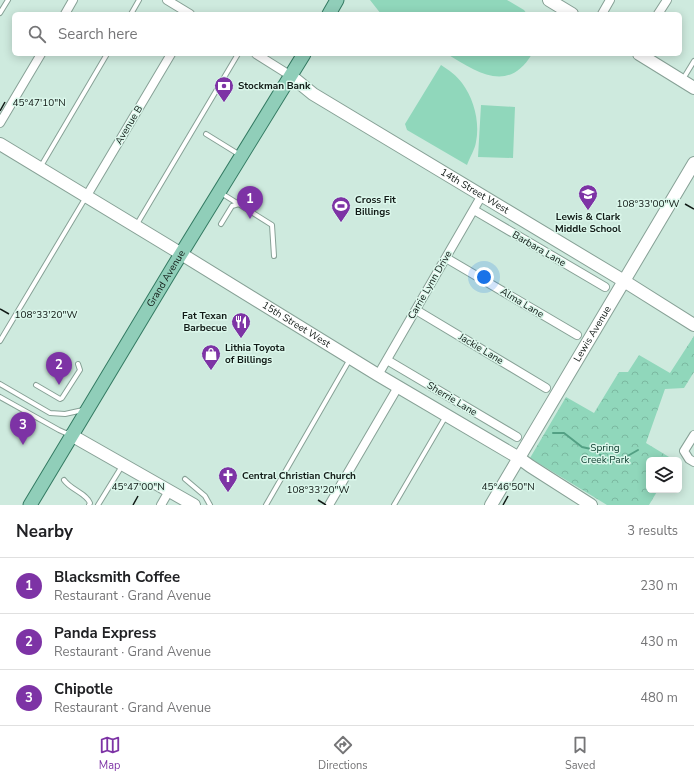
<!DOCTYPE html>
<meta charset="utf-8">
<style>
:root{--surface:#fff;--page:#f6f6f6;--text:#202124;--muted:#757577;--line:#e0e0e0;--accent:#7d33a5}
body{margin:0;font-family:"Nunito Sans",sans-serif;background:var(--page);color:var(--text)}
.controls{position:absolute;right:12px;bottom:12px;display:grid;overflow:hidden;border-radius:6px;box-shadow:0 2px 10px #0003}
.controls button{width:36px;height:36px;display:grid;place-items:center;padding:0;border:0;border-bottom:1px solid var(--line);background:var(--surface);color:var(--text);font:20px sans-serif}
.you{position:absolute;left:484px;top:277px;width:14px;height:14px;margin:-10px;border:3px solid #fff;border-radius:50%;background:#1a73e8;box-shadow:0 0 0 6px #1a73e833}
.badge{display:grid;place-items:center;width:26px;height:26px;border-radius:50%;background:var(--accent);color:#fff;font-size:13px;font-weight:700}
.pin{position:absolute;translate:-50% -33px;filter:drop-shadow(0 1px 2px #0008)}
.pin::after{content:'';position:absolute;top:21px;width:14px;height:12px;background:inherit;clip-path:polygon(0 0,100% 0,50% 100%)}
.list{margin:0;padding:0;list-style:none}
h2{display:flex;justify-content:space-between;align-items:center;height:52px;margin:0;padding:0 16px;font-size:17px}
h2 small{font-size:13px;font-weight:400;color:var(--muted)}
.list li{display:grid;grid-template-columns:26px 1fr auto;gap:12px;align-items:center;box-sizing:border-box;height:56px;padding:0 16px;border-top:1px solid var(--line)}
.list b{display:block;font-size:15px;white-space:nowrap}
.list p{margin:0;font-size:13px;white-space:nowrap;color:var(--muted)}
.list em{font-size:13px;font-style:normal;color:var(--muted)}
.icon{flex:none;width:22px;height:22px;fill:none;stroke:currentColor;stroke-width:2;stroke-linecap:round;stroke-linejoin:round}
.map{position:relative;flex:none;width:694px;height:505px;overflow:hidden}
.search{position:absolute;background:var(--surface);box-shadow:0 2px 10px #0003;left:12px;right:12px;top:12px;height:44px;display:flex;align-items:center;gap:10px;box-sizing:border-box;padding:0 14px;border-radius:6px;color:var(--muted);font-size:15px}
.sheet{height:220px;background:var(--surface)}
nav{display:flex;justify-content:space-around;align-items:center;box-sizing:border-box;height:56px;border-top:1px solid var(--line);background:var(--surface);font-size:11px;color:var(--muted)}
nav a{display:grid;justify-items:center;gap:2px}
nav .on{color:var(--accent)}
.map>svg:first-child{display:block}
.park{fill:url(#park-crowns)}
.garden{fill:#90d7bb}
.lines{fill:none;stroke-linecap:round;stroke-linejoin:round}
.stream{stroke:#53a084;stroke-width:2}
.lane-casing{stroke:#87a196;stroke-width:6}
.street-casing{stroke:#87a196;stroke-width:10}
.secondary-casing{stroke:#87a196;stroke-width:14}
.primary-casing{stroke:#337a62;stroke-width:15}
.lane{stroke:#fff;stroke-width:4}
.street{stroke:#fff;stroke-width:8}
.secondary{stroke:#fff;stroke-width:12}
.primary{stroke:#90ceb9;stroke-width:13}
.ticks{fill:none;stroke:#101915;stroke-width:1.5}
.labels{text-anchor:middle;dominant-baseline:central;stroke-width:3;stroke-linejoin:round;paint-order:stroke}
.poi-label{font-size:10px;font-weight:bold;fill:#101915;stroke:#dbf7eb;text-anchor:start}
.street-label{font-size:10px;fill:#101915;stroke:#dbf7eb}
.park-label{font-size:10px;fill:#0a3b2c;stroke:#dbf7eb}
.ticks-label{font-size:10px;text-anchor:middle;fill:#101915;stroke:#dbf7eb;stroke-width:3;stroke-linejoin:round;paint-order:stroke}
</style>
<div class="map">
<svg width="694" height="505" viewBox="0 0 694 505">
<defs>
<pattern id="park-crowns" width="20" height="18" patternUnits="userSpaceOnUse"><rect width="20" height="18" fill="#90d7bb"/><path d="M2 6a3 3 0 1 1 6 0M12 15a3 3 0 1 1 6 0" fill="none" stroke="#7bb8a0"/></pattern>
</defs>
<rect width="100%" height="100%" fill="#ceeade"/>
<path class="park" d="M694 336V372L684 388 665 389 646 443 674 460H649V490H658L649 505H607L530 458 566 397 594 413 619 372H628L639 355 670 373Z"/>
<path class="garden" d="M370 0H507L524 10 527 14H381Z
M447 54H532C508 94 477 72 447 54Z
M441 65C449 70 457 76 462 83 474 99 480 122 476 142 475 149 470 157 467 165L407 130 405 124Z
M481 105 515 107 513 158 478 157Z"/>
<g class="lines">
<path class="stream" d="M553 433H564L582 447 591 449 610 461 624 458 638 450"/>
<g class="lane-casing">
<path id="lane" d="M0 13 8 0
M131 14 139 0
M683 79 694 61
M206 134 240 155
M41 166 107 54
M221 193 272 225 274 256
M137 224 238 54
M221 224 232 206 239 204
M0 341 86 197
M0 384 50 413 65 414 83 410
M36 385 60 399 62 398 80 370 78 364
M0 397 59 430 70 435
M185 479 205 496 210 505
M64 480C71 490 86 493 90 503L89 505
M98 505 122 466
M266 505 350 359
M394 505 446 416"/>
</g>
<g class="street-casing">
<path id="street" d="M167 0 190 14
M65 14 73 0
M602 14 610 0
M658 14 667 0
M256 54 291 76
M0 123 41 54
M86 197 171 54
M474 210 605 287
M446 258 577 335
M416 310 546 388
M387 360 517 437
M378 375 482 195
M694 435 684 451 689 459 694 462
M161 505 169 491
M329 505 398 387"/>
</g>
<g class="secondary-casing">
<g id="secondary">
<path d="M549 0 572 14"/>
<path d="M639 54 694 88"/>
<path id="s1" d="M291 76 313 94 624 281 694 325"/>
<path id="s2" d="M0 144 170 247 378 375 519 458 530 466 591 505"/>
<path d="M71 435 194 505"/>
<path id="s3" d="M491 505 694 163"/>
</g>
</g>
<g class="primary-casing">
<g id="primary">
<path d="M329 14 337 0"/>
<path id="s4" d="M30 505 173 267 304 54"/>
</g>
</g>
<use href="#lane" class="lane"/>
<use href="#street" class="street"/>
<use href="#secondary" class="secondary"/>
<use href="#primary" class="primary"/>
</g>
<path class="ticks" d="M0 111 5 102M685 204 694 209M0 309 9 314M318 500 326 505M133 505 138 496M503 505 508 496"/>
<defs>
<g id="bank-pin" transform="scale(1)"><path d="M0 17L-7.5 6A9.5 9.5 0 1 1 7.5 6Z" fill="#7d33a5" stroke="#dbf7eb"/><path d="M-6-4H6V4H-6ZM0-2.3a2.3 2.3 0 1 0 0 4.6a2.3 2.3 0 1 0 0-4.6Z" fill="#fff"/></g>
<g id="school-pin" transform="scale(1)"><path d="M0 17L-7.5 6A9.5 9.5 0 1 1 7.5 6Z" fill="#7d33a5" stroke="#dbf7eb"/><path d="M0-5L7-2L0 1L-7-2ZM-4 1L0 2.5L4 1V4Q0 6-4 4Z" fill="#fff"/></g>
<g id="stadium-pin" transform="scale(1)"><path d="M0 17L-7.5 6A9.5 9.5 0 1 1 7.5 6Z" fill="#7d33a5" stroke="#dbf7eb"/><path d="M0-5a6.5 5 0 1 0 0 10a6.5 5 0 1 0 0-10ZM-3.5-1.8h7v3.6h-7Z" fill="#fff"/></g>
<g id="restaurant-pin" transform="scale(1)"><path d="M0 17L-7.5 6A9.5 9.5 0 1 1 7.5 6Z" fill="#7d33a5" stroke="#dbf7eb"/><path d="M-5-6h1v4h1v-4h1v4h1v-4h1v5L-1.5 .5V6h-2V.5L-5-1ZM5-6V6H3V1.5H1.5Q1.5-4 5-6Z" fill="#fff"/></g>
<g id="shop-pin" transform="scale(1)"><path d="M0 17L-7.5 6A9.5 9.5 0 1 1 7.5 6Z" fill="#7d33a5" stroke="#dbf7eb"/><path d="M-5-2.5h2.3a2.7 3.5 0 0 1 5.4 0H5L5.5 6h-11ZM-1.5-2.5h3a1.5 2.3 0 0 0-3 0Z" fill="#fff"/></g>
<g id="church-pin" transform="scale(1)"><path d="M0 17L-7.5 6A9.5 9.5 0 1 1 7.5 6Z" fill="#7d33a5" stroke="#dbf7eb"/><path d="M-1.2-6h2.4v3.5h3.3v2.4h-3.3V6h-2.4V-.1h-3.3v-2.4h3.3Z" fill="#fff"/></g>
</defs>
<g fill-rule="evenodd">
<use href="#bank-pin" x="224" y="86"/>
<use href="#school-pin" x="588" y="194"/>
<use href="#stadium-pin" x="341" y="206"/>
<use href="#restaurant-pin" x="241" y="322"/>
<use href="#shop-pin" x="211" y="354"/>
<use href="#church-pin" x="228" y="476"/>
</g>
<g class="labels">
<g class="poi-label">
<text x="238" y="86">Stockman Bank</text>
<text x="355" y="200">Cross Fit<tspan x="355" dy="12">Billings</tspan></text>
<text x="588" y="217" text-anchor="middle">Lewis &amp; Clark<tspan x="588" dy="12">Middle School</tspan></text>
<text x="227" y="316" text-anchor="end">Fat Texan<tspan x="227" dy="12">Barbecue</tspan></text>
<text x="225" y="348">Lithia Toyota<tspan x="225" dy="12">of Billings</tspan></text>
<text x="242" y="476">Central Christian Church</text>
</g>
<g class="street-label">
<text transform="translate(129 125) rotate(-59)">Avenue B</text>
<text stroke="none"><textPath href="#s1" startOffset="217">14th Street West</textPath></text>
<text transform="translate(539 249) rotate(30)">Barbara Lane</text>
<text stroke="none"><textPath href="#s4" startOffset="264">Grand Avenue</textPath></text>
<text transform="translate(430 285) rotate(-60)">Carrie Lynn Drive</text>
<text transform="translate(522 303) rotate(31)">Alma Lane</text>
<text stroke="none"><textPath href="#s2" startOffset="347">15th Street West</textPath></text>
<text stroke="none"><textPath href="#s3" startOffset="199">Lewis Avenue</textPath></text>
<text transform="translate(481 349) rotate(31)">Jackie Lane</text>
<text transform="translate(452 399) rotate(31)">Sherrie Lane</text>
</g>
<g class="park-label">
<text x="605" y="448">Spring<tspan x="605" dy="12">Creek Park</tspan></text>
</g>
</g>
<g class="ticks-label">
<text x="39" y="106">45°47'10"N</text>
<text x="648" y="207">108°33'00"W</text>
<text x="46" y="318">108°33'20"W</text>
<text x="138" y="490">45°47'00"N</text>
<text x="508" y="490">45°46'50"N</text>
<text x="318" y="493">108°33'20"W</text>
</g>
</svg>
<div class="controls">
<button><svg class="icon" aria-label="layers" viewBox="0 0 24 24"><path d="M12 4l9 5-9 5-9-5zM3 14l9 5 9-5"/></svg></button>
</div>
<div class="you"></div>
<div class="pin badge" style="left:250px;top:219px">1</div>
<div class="pin badge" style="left:59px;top:385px">2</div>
<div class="pin badge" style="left:23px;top:445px">3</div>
<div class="search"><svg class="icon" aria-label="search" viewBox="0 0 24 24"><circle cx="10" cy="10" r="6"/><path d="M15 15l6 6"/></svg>Search here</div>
</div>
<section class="sheet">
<h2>Nearby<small>3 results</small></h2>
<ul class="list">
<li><span class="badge">1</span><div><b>Blacksmith Coffee</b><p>Restaurant · Grand Avenue</p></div><em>230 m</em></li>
<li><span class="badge">2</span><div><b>Panda Express</b><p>Restaurant · Grand Avenue</p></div><em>430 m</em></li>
<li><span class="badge">3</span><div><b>Chipotle</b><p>Restaurant · Grand Avenue</p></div><em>480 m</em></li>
</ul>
</section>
<nav>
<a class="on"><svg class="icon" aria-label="map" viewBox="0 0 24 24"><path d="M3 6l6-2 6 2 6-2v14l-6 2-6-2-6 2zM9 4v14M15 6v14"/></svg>Map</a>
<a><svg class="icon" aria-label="directions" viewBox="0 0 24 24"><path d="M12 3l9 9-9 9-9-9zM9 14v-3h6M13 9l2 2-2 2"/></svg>Directions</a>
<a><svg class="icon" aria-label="saved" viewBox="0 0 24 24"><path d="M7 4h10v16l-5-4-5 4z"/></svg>Saved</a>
</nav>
